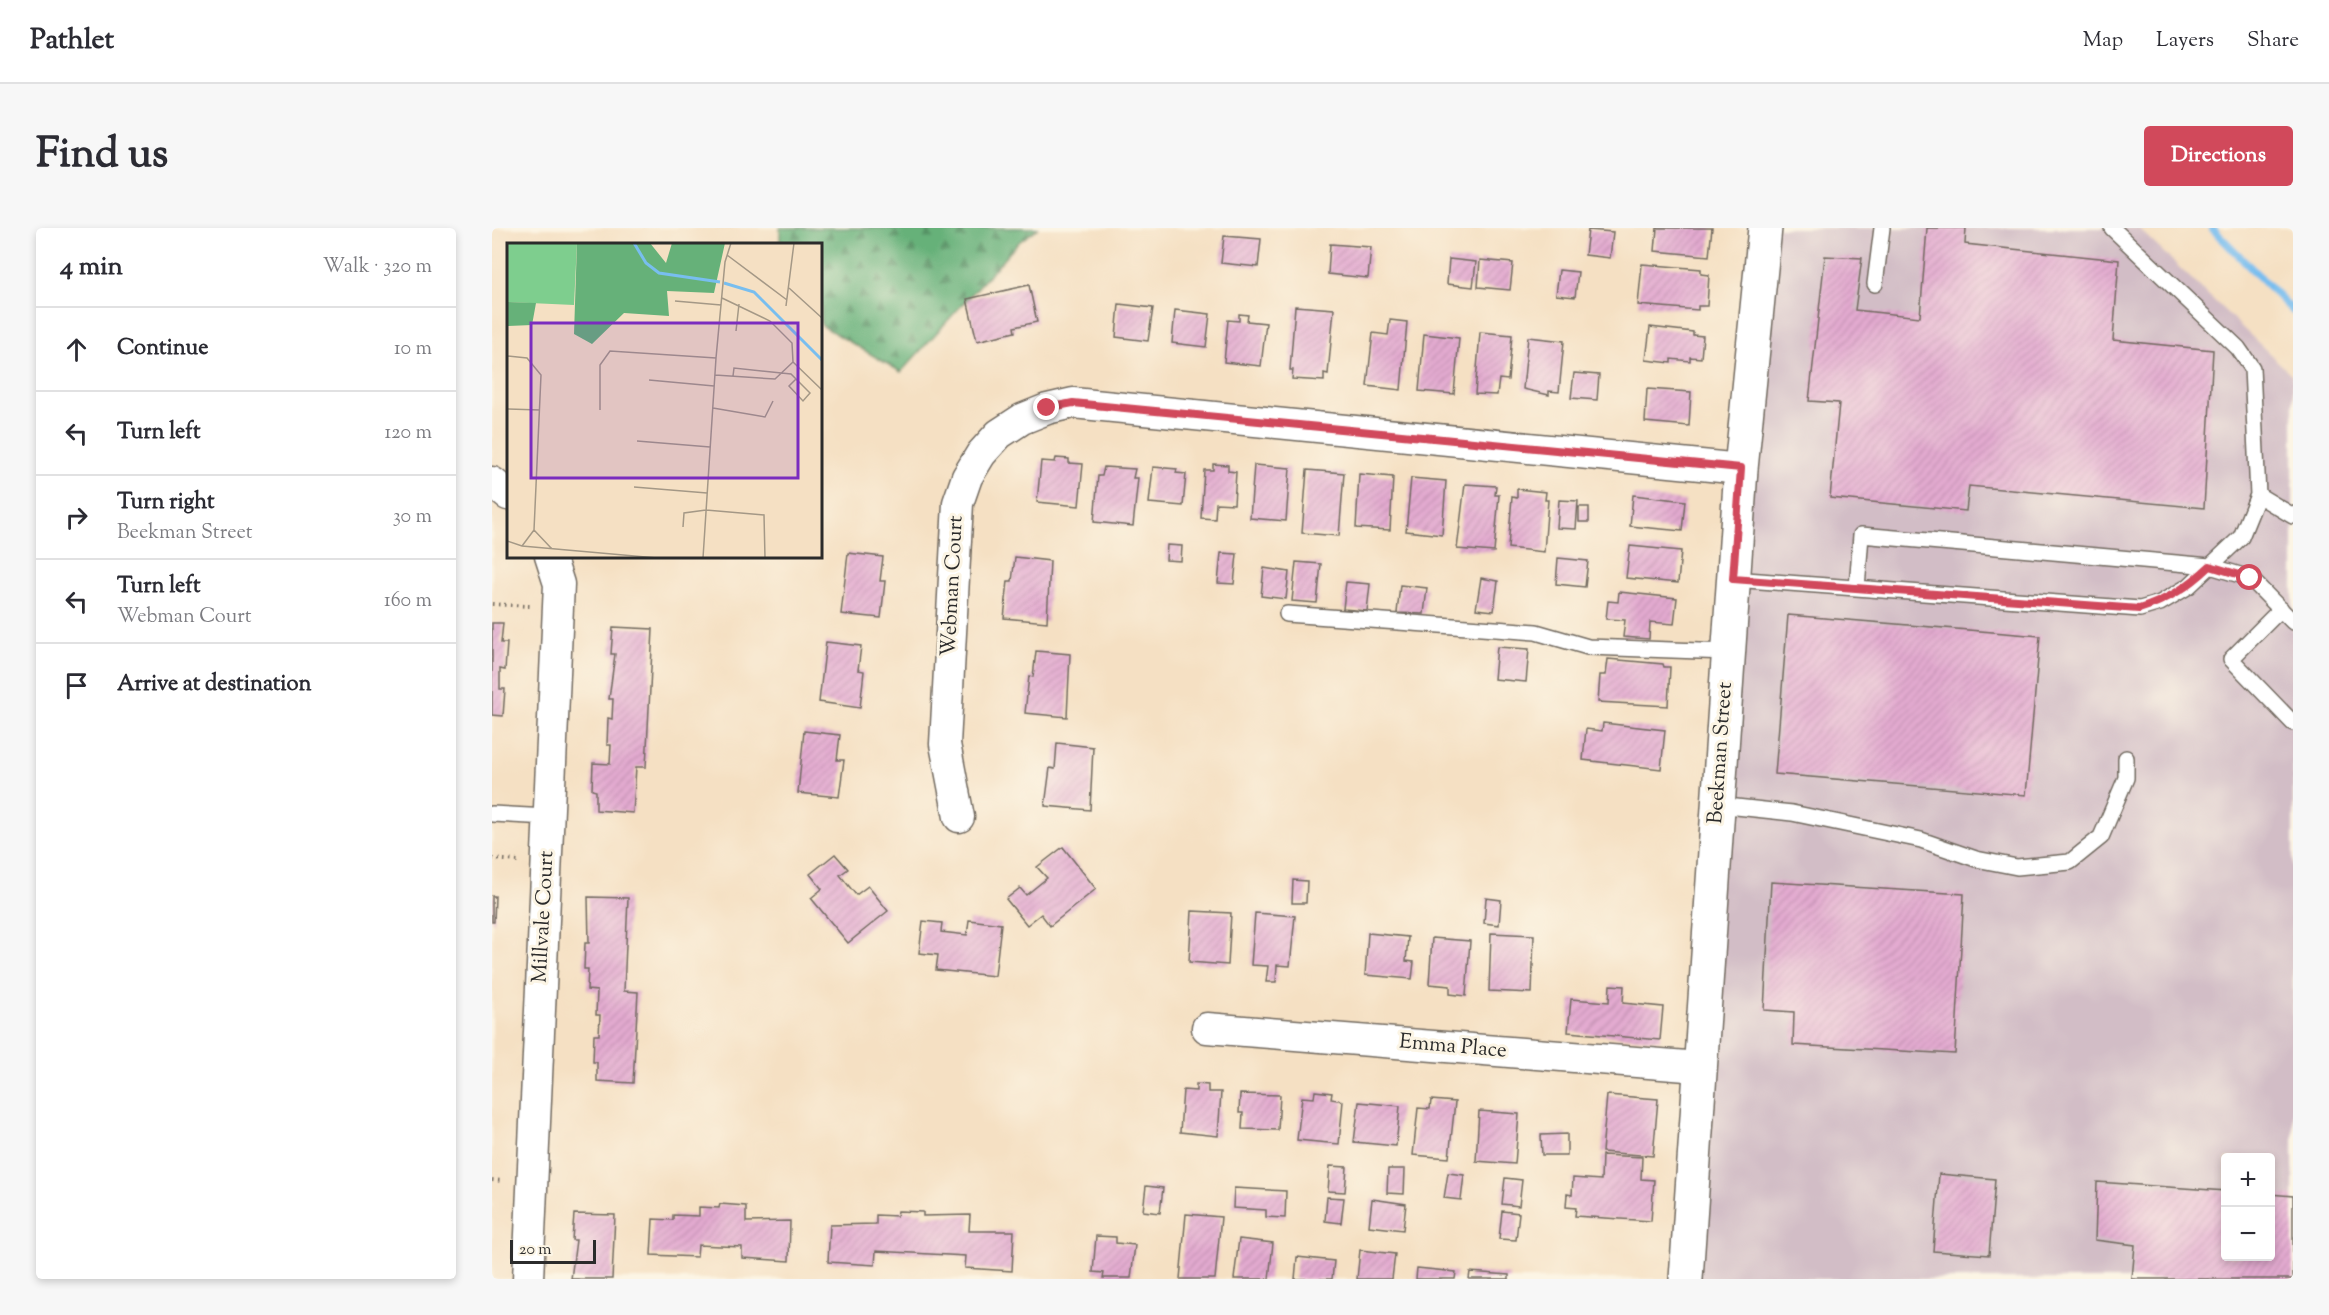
<!DOCTYPE html>
<meta charset="utf-8">
<style>
:root{--surface:#fff;--page:#f7f7f7;--text:#2b2b33;--muted:#7c7c81;--line:#e1e1e2;--accent:#d1495b}
body{margin:0;font-family:"Sorts Mill Goudy",serif;background:var(--page);color:var(--text)}
.controls{position:absolute;right:18px;bottom:18px;display:grid;overflow:hidden;border-radius:6px;box-shadow:0 3px 9px #0003}
.controls button{width:54px;height:54px;display:grid;place-items:center;padding:0;border:0;border-bottom:2px solid var(--line);background:var(--surface);color:var(--text);font:30px sans-serif}
.scale{position:absolute;left:18px;bottom:15px;width:86px;box-sizing:border-box;padding-left:6px;border:3px solid #2b2b2b;border-top:0;font-size:16px;line-height:21px;white-space:nowrap;color:#2b2b2b;-webkit-text-stroke:4px #fcf5e5;paint-order:stroke}
.stop{position:absolute;width:18px;height:18px;margin:-14px;border:4px solid #d1495b;border-radius:50%;background:#fff}
.stop.end{background:#d1495b;border-color:#fff;box-shadow:0 2px 6px #0008}
.list{margin:0;padding:0;list-style:none}
h2{display:flex;justify-content:space-between;align-items:center;height:78px;margin:0;padding:0 24px;font-size:26px}
h2 small{font-size:20px;font-weight:400;color:var(--muted)}
.list li{display:grid;grid-template-columns:39px 1fr auto;gap:18px;align-items:center;box-sizing:border-box;height:84px;padding:0 24px;border-top:2px solid var(--line)}
.list b{display:block;font-size:22px;white-space:nowrap}
.list p{margin:0;font-size:20px;white-space:nowrap;color:var(--muted)}
.list em{font-size:20px;font-style:normal;color:var(--muted)}
.icon{flex:none;width:33px;height:33px;fill:none;stroke:currentColor;stroke-width:2;stroke-linecap:round;stroke-linejoin:round}
.map{position:relative;flex:none;width:1801px;height:1051px;overflow:hidden;border-radius:6px}
header{display:flex;align-items:center;gap:36px;box-sizing:border-box;height:84px;padding:0 30px;background:var(--surface);border-bottom:2px solid var(--line)}
header strong{font-size:28px}
nav{display:flex;gap:33px;margin-inline-start:auto;font-size:21px}
.intro{display:flex;align-items:center;justify-content:space-between;box-sizing:border-box;height:144px;padding:0 36px}
h1{margin:0;font-size:42px}
.button{padding:15px 27px;border-radius:6px;background:var(--accent);color:#fff;font-size:21px;font-weight:700}
main{display:flex;gap:36px;padding:0 36px}
aside{flex:1;background:var(--surface);border-radius:6px;box-shadow:0 3px 9px #0003}
.map>svg:first-child{display:block}
.industrial{fill:#d2bdc6;fill-rule:evenodd}
.forest{fill:url(#forest-firs);stroke:#486e52;stroke-width:1.5}
.lines{fill:none;stroke-linecap:round;stroke-linejoin:round}
.stream{stroke:#78beef;stroke-width:8}
.building{fill:url(#building-hatch)}
.service-casing{stroke:#726a60;stroke-width:18}
.minor-casing{stroke:#726a60;stroke-width:33}
.secondary-casing{stroke:#726a60;stroke-width:36}
.path{stroke:#726a60;stroke-width:4;stroke-dasharray:1.5 4.5;stroke-linecap:butt}
.service{stroke:#fff;stroke-width:15}
.minor{stroke:#fff;stroke-width:30}
.secondary{stroke:#fff;stroke-width:33}
.route{stroke:#d1495b;stroke-width:8}
.labels{text-anchor:middle;dominant-baseline:central;stroke-width:6;stroke-linejoin:round;paint-order:stroke}
.street-label{font-size:21px;fill:#2b2b2b;stroke:#fcf5e5}
.inset-river{fill:none;stroke:#78beef;stroke-width:3}
.inset-road{fill:none;stroke:#a49886;stroke-width:1.5}
.view{fill:#7b2cbf;fill-opacity:0.15;stroke:#7b2cbf;stroke-width:3}
.inset-edge{fill:none;stroke:#2b2b2b;stroke-width:3}
</style>
<header>
<strong>Pathlet</strong>
<nav><a>Map</a><a>Layers</a><a>Share</a></nav>
</header>
<div class="intro"><h1>Find us</h1><a class="button">Directions</a></div>
<main>
<aside>
<h2>4 min<small>Walk · 320 m</small></h2>
<ul class="list">
<li><svg class="icon" aria-label="ahead" viewBox="0 0 24 24"><path d="M12 20V5M6 11l6-6 6 6"/></svg><div><b>Continue</b></div><em>10 m</em></li>
<li><svg class="icon" aria-label="left" viewBox="0 0 24 24"><path d="M17 20v-9H6M10 6l-5 5 5 5"/></svg><div><b>Turn left</b></div><em>120 m</em></li>
<li><svg class="icon" aria-label="right" viewBox="0 0 24 24"><path d="M7 20v-9h11M14 6l5 5-5 5"/></svg><div><b>Turn right</b><p>Beekman Street</p></div><em>30 m</em></li>
<li><svg class="icon" aria-label="left" viewBox="0 0 24 24"><path d="M17 20v-9H6M10 6l-5 5 5 5"/></svg><div><b>Turn left</b><p>Webman Court</p></div><em>160 m</em></li>
<li><svg class="icon" aria-label="arrive" viewBox="0 0 24 24"><path d="M6 21V4h12l-3 4 3 4H6"/></svg><div><b>Arrive at destination</b></div></li>
</ul>
</aside>
<div class="map">
<svg width="1801" height="1051" viewBox="0 0 1801 1051">
<defs>
<pattern id="forest-firs" width="22" height="20" patternUnits="userSpaceOnUse" patternTransform="scale(1.5)"><rect width="22" height="20" fill="#66b179"/><path d="M5 1l3.5 6h-7zM16 11l3.5 6h-7z" fill="#549063"/></pattern>
<pattern id="building-hatch" width="6" height="6" patternUnits="userSpaceOnUse" patternTransform="scale(1.5)"><rect width="6" height="6" fill="#e3aad0"/><path d="M-1 1l2-2M0 6l6-6M5 7l2-2" fill="none" stroke="#c392b3"/></pattern>
</defs>
<rect width="100%" height="100%" fill="#fcf5e5"/>
<filter id="ink" filterUnits="userSpaceOnUse"><feTurbulence type="fractalNoise" baseFrequency=".0167" numOctaves="2"/><feDisplacementMap in="SourceGraphic" scale="12" xChannelSelector="R" yChannelSelector="G"/><feConvolveMatrix kernelMatrix="1 2 1 2 8 2 1 2 1" color-interpolation-filters="sRGB"/></filter>
<filter id="wash" filterUnits="userSpaceOnUse"><feTurbulence type="fractalNoise" baseFrequency=".008" numOctaves="4" result="noise"/><feDisplacementMap in="SourceGraphic" scale="24" xChannelSelector="R" yChannelSelector="G"/><feGaussianBlur stdDeviation="1.35" result="paint"/><feColorMatrix in="noise" values="0 0 0 0 0 0 0 0 0 0 0 0 0 0 0 0 0 1.4 0 .05"/><feComposite in="paint" operator="in"/></filter>
<g filter="url(#wash)">
<rect width="100%" height="100%" fill="#f5e0c3"/>
<path class="industrial" d="M1273 0H1646L1801 148V1051H1194ZM1734 930H1778V1028H1734Z"/>
<path class="forest" d="M288 0H546L527 14 409 144 329 97 328 16H288Z"/>
<g class="lines">
<path class="stream" d="M1720 0 1801 83"/>
</g>
<g id="blocks">
<path class="building" d="M1165 0H1220L1217 28 1163 23Z
M1435 0H1474L1473 16 1627 32 1621 112 1721 122 1712 280 1477 258 1474 283 1338 270 1347 175 1317 173 1333 28 1370 30 1363 82 1428 89Z
M1096 2 1121 4 1118 30 1093 27Z
M732 8 769 11 766 39 729 35Z
M838 16 879 19 876 50 836 46Z
M957 31 984 34 981 59 955 56Z
M988 32 1021 35 1018 62 986 59Z
M1150 36 1209 41V46L1217 47 1215 78H1206V82L1146 77Z
M1067 42 1086 44 1083 69 1064 67Z
M537 57 545 94 522 99 523 104 485 113 475 71Z
M627 76 661 80 656 113 624 109Z
M803 78 842 81 836 146 832 145V153L800 151 801 142H798Z
M683 82 718 86 714 119 680 115Z
M747 86 756 87 755 93 774 95 769 138 732 134 736 92 747 93Z
M898 92 915 94 909 162 875 158 881 105 896 107Z
M1158 99 1201 104V107L1211 108 1209 130 1198 129V133L1179 131V135L1154 132Z
M988 104 1020 107 1016 152 1007 151 1005 167 983 166Z
M932 106 967 110 962 166 927 163Z
M1036 109 1072 113 1067 164 1057 163V167L1031 161Z
M1082 145 1107 147 1105 172 1079 170Z
M1155 161 1199 164 1197 198 1153 194Z
M564 230 577 231V235L591 236 587 278 545 274 549 233 563 234Z
M721 236 736 237V243L744 244 742 276 724 275 723 291 709 290 712 242H721Z
M762 237 798 240 794 293 758 290Z
M612 239 643 241 641 250H646L641 298 602 294 606 248H610Z
M661 239 685 241 684 245 694 246 691 278 657 275Z
M815 242 852 245 847 308 810 305Z
M867 246 901 249 898 302 864 300Z
M919 250 954 253 950 307 914 303Z
M973 256 1004 258 1003 267H1007L1002 324 965 321Z
M1025 261 1054 264 1053 272H1056L1052 324 1016 320 1020 269 1025 270Z
M1141 267 1193 273 1190 303 1138 298Z
M1067 272 1086 273 1084 301 1065 300Z
M1087 279H1097V294H1087Z
M675 317 690 318 689 333 674 332Z
M1138 318 1189 323 1186 355 1134 350Z
M356 325 391 329 388 353H393L389 390 349 386Z
M729 325 745 326 742 356 726 355Z
M523 329 558 333 555 394 512 390 516 353H520Z
M1066 330 1096 333 1093 359 1064 356Z
M804 334 829 336 825 375 800 373Z
M772 340 797 344 794 371 769 368Z
M989 350 1006 353 1002 383 984 381Z
M854 354 878 356 875 383 851 381Z
M908 357 935 360 932 386 905 385Z
M1127 364 1185 370 1182 396 1158 394 1157 411 1131 409 1133 392 1114 391 1116 373 1126 374Z
M1296 387 1548 408 1534 567 1283 546Z
M0 395H11L9 415H15L13 442 8 441V461H13L11 488 0 487Z
M121 399 161 401 154 539H144L141 585 104 582V563L100 562 101 535 118 536 119 517H115L116 490 120 491 121 471H117L123 426H119Z
M334 414 369 418 366 442 372 443 368 480 327 474Z
M1005 419 1037 421 1034 454 1002 451Z
M544 423 578 426 575 489 533 485 537 448 541 449Z
M1116 431 1171 436 1172 439H1178L1176 478 1106 474 1108 447H1114Z
M1111 495 1173 502 1169 541 1091 532 1094 501 1110 503Z
M312 503 348 507 345 532H352L347 569 306 565Z
M565 515 601 519 598 582 553 578 558 540 563 541Z
M571 619 604 661 558 698 549 686 535 697 514 671 528 660 534 667 555 650 545 639Z
M343 626 356 641 348 647 364 667 376 658 396 683 356 715 319 670 330 661 318 646Z
M801 652 815 653 814 675H800Z
M1279 654 1472 666 1463 826 1301 817 1302 784 1272 782Z
M0 668H3L2 694H0Z
M96 669 136 670 132 763 146 764 141 855 105 853V834H101L102 807H107L108 787H104L105 763 95 762 96 741H92L93 715H97Z
M994 670 1009 672 1007 697 992 695Z
M700 683 739 685 736 737 697 734Z
M763 685 803 688 798 738 785 737 784 754H774L776 738 759 737Z
M477 692 509 696 503 748 444 742 446 727 427 725 431 693 450 695 449 704 475 707Z
M876 705 916 709 914 733 922 734 920 751 873 747Z
M999 705 1042 707 1040 765 997 763Z
M940 710 978 713 974 768 958 766V758L937 756Z
M1118 757 1132 758 1131 775 1171 779 1168 812 1076 804 1079 771 1117 774Z
M704 856 716 857V864H729L726 908 688 904 691 862 704 863Z
M823 863 840 865 839 871 851 873 847 916 805 912 810 869 822 870Z
M748 866 788 867 786 902 750 901 751 885H747Z
M1115 867 1166 871 1161 928 1110 924Z
M939 872 963 874 957 930 921 927 926 880 938 881Z
M867 874 908 878 904 918 862 914Z
M987 883 1027 886 1023 936 984 933Z
M1075 906V927H1050L1049 907Z
M1110 927 1150 929 1149 951 1162 952 1159 993 1083 988 1084 980 1074 979 1075 966 1080 967 1081 950 1109 952Z
M838 938 855 939 853 964 836 963Z
M896 941H913L912 966 895 965Z
M956 945 972 947 969 972 952 970Z
M1447 946 1503 951 1497 1027 1441 1023Z
M1013 950 1030 952 1027 978 1010 976Z
M1605 954 1734 963V1028H1778V966L1801 968V1051H1640L1643 1017 1603 1012Z
M654 958 671 960 668 985 651 983Z
M742 960 794 963 793 990 774 989V982L741 980Z
M835 969 852 970 849 995 833 993Z
M880 971 914 976 911 1002 877 998Z
M228 976 254 978V994L298 993 297 1033 250 1030V1019L206 1017 205 1029 159 1027 161 991 181 992V987L207 988V979L227 980Z
M406 983 431 984V988L478 987 477 1003H522L520 1043 473 1040 474 1028 384 1023 383 1037 336 1034 338 997 384 996V987L405 988Z
M1010 983 1027 985 1024 1012 1007 1011Z
M82 986 123 987 120 1051H79L84 1012H80Z
M694 986 729 989 723 1051H688Z
M604 1008 624 1009V1015L643 1017 639 1050H611L612 1045 601 1044Z
M747 1011 781 1015 777 1051H742Z
M868 1022 903 1026 900 1051H865Z
M805 1029 842 1033 840 1051H803Z
M925 1040 964 1044 963 1051H924Z
M978 1044 1017 1047V1051H977Z"/>
</g>
</g>
<g filter="url(#ink)">
<use href="#blocks" fill-opacity="0" stroke="#726a60" stroke-width="1.5"/>
<g class="lines">
<g class="service-casing">
<path id="service" d="M1383 56 1390 0
M1766 267 1801 288
M1241 351 1648 381 1668 375 1697 358 1749 309 1766 267 1760 140 1746 120 1620 0
M1365 360 1369 307 1718 338 1758 350 1801 394
M1789 381 1739 431 1801 495
M795 386 1044 404 1096 419 1236 424
M1226 577 1300 585 1429 612 1484 631 1525 639 1578 634 1609 609 1634 550V530
M0 586 56 589"/>
</g>
<g class="minor-casing">
<path id="minor" d="M0 254 16 267
M467 589 453 516 466 275 475 249 489 226 507 206 530 191 555 181 581 175 1249 241
M715 800 1207 839
M36 1051 67 356 58 328"/>
</g>
<g class="secondary-casing">
<path id="secondary" d="M1194 1051 1249 241 1273 0"/>
</g>
<path class="path" d="M0 376 38 378
M0 631 26 633
M0 952 11 953"/>
<use href="#service" class="service"/>
<use href="#minor" class="minor"/>
<use href="#secondary" class="secondary"/>
</g>
</g>
<g class="lines" filter="url(#ink)">
<path class="route" d="M555 180 581 175 1249 240 1241 351 1647 381C1676 372 1697 358 1718 338L1758 350"/>
</g>
<g class="labels">
<g class="street-label">
<text transform="translate(461 358) rotate(-87)">Webman Court</text>
<text transform="translate(1229 525) rotate(-86)">Beekman Street</text>
<text transform="translate(52 689) rotate(-87)">Millvale Court</text>
<text transform="translate(961 819) rotate(5)">Emma Place</text>
</g>
</g>
<g transform="translate(15 15)">
<rect width="315" height="315" fill="#f5e0c3"/>
<path d="M0 0H70L67 62 0 59Z" fill="#7ece8e"/>
<path d="M70 0H143L159 20 165 0H218L207 50 160 48 162 73 117 70 85 101 67 91ZM0 59 29 60 25 82 0 83Z" fill="#66b179"/>
<path class="inset-river" d="M127 0 139 20 152 30 213 39M217 40 247 49 315 117"/>
<path class="inset-road" d="M220 12 280 57M282 45 315 75M168 58 214 62M279 63 287 0M229 88 232 61M0 113 20 115 34 132 27 287 45 306M286 119 315 147M208 132 268 136 286 119 285 100 263 78 215 55M226 133 227 125 284 131 303 150 296 158 282 143 289 136M142 137 207 143M206 165 258 174 266 158M0 166 33 167M93 167V122L103 108 209 115M130 198 203 204M127 244 200 250M176 284 177 270 199 267 257 272 258 315M0 298 15 303 150 315M15 303 27 287M196 315 209 115 218 19 224 0"/>
<path class="view" d="M24 80H291V235H24Z"/>
<rect width="315" height="315" class="inset-edge"/>
</g>
</svg>
<div class="controls">
<button>+</button>
<button>−</button>
</div>
<div class="scale">20 m</div>
<div class="stop" style="left:1758px;top:350px"></div>
<div class="stop end" style="left:555px;top:180px"></div>
</div>
</main>
